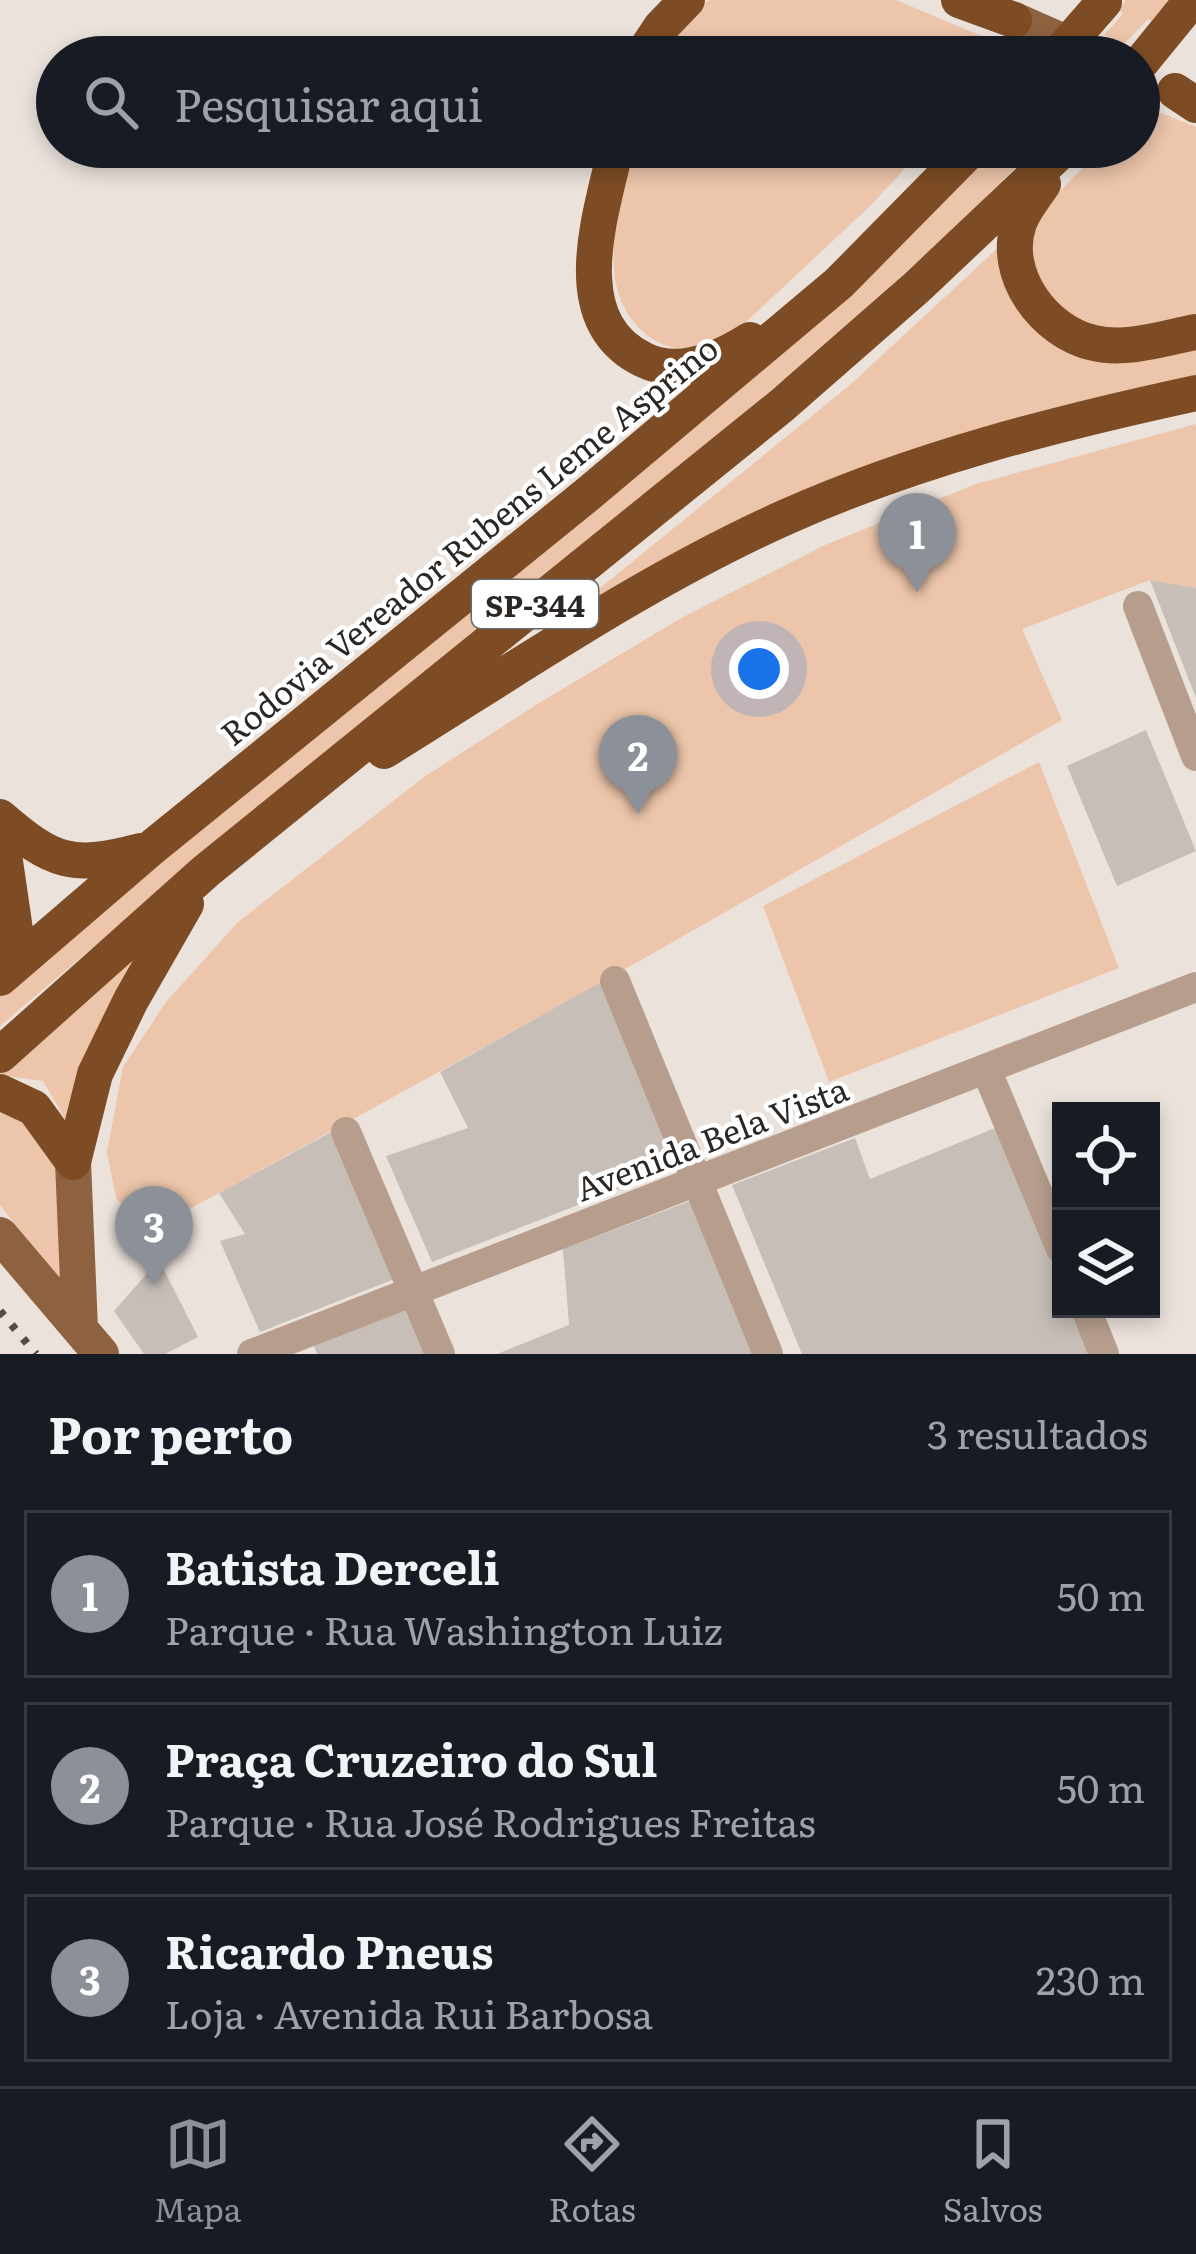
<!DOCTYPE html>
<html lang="pt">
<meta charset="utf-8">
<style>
:root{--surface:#171b24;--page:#20242c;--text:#f1f3f6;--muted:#9ea1a6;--line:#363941;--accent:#8c9099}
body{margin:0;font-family:Literata,serif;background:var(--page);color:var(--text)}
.controls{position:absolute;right:36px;bottom:36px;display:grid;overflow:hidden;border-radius:0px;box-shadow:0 6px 18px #0003}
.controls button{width:108px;height:108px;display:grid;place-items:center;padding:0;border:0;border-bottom:3px solid var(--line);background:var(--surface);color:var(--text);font:60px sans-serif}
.you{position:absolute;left:759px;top:669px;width:42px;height:42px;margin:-30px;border:9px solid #fff;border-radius:50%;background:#1a73e8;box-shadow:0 0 0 18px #1a73e833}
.badge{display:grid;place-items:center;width:78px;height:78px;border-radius:50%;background:var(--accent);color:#fff;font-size:39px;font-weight:700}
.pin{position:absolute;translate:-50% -99px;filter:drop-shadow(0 3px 6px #0008)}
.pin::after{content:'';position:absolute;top:63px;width:42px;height:36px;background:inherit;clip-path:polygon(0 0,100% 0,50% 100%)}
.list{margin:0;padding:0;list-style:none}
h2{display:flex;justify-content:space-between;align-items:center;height:156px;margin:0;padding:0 48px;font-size:51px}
h2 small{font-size:39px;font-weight:400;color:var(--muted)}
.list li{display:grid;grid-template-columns:78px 1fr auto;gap:36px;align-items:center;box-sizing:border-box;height:168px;margin:0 24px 24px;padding:0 24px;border:3px solid var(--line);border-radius:0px}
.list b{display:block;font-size:45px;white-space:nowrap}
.list p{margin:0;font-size:39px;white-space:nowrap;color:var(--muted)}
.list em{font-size:39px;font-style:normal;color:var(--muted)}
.icon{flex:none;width:66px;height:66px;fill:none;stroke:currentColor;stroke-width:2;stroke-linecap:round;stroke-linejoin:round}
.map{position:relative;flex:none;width:1196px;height:1354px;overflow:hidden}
.search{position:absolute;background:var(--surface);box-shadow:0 6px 18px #0003;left:36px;right:36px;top:36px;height:132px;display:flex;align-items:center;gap:30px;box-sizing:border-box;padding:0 42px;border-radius:66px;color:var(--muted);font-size:45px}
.sheet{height:732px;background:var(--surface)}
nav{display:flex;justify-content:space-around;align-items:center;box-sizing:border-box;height:168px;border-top:3px solid var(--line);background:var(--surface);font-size:33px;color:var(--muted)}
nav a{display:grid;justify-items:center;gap:6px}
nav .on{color:var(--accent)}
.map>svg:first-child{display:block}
.green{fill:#ecc5aa}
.building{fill:#c7beb8}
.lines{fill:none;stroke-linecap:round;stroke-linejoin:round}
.minor{stroke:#b79e8c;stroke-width:30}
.major{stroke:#8e6241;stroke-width:36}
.highway{stroke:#7e4c24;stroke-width:36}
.rail{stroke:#514c49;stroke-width:8;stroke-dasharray:6 12;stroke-linecap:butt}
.highway-bridge{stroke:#7e4c24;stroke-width:36}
.labels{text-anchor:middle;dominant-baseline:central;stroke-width:9;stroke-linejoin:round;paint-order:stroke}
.shield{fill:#fff;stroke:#6b6866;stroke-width:3}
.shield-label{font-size:30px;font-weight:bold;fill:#2b2725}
.street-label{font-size:33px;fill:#2b2725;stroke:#fff}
</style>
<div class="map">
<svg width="1196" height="1354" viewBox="0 0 1196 1354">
<rect width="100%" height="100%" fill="#ebe2dc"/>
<path class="green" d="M709 0H896L1015 50 1009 57H657L689 16Z
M1126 0H1171L1153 21 1148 19 1123 45 1104 35 1123 14 1119 9Z
M1146 107 1196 127V321L1134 333 1084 330 1034 280 1031 221 1103 147H1139V115Z
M633 147H925L870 206 730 337C706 349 675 355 651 338 588 292 621 210 633 147Z
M993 147H1036C879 307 705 446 531 587 352 732 174 877 0 1026V995C261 774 535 570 788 340 857 277 928 215 993 147Z
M1001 245 1049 334 1196 344V381L601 596 594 593 850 385Z
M1196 424V588L1150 580 1022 629 1062 720 613 976 175 1217 141 1223 116 1198 107 1152 123 1067 166 1002 238 922 424 777 539 703 683 617 825 545 976 484Z
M1039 762 1119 968 829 1082 763 906Z
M149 943 72 1131 43 1081 0 1075Z
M0 1106 20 1117 61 1157V1284L0 1205Z"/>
<path class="building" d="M1150 580 1196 588V698Z
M1146 730 1196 851 1117 886 1067 766Z
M603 981 678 1166 432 1262 386 1156 468 1128 440 1072Z
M995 1128 1061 1283V1309H1072L1091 1354H802L732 1185 855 1138 870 1179Z
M333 1131 397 1278 260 1332 220 1241 245 1234 219 1193Z
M690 1201 753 1354H497L569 1325 563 1249Z
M159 1260 198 1337 165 1354H144L114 1311Z
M403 1306 424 1354H317L312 1342Z"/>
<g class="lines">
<path class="minor" d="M1138 606 1196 756
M615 981 768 1354
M986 1069 1061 1249
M346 1132 440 1354
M1086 1309 1104 1354
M252 1354 1196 987"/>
<path class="major" d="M1014 20 1098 57
M73 1162 80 1329
M0 1235 101 1354"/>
<path class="highway" d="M959 0 1014 20
M641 57 661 27 687 0
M1139 65 1192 0
M1175 91 1196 105
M616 147C601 215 563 321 644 360 679 377 720 359 750 340
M1043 184C1035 196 1024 209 1019 223 1001 274 1044 332 1094 343 1127 351 1164 338 1196 332
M384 751C515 670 645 580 786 517 916 459 1057 423 1196 393
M0 817C53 863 72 869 141 851
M0 827 15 930 0 959
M0 978 150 849 588 494 839 283 973 147
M0 1055 206 871 781 406 917 287 1065 147
M0 1092 34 1108 73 1162
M73 1162 95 1074 131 1000 186 904"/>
<path class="rail" d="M0 1311 36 1354"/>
<path class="highway-bridge" d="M1056 57 1104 2"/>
</g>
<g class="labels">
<rect class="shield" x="472" y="580" width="126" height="48" rx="9"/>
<g class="shield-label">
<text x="535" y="604">SP-344</text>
</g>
<g class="street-label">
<text transform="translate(468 539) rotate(-39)">Rodovia Vereador Rubens Leme Asprino</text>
<text transform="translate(711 1137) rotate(-21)">Avenida Bela Vista</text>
</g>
</g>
</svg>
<div class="controls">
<button><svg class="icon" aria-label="locate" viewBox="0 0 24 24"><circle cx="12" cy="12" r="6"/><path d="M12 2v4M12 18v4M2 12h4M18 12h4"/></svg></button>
<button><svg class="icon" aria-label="layers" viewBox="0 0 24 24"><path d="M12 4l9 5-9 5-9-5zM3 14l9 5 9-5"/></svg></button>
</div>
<div class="you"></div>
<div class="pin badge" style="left:917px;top:592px">1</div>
<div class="pin badge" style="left:638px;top:814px">2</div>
<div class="pin badge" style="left:154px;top:1285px">3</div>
<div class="search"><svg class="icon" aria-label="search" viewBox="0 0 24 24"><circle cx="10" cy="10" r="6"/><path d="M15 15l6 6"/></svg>Pesquisar aqui</div>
</div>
<section class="sheet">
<h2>Por perto<small>3 resultados</small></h2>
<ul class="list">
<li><span class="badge">1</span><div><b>Batista Derceli</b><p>Parque · Rua Washington Luiz</p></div><em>50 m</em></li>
<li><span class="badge">2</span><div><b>Praça Cruzeiro do Sul</b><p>Parque · Rua José Rodrigues Freitas</p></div><em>50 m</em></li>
<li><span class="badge">3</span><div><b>Ricardo Pneus</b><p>Loja · Avenida Rui Barbosa</p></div><em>230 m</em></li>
</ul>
</section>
<nav>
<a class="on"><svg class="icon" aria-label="map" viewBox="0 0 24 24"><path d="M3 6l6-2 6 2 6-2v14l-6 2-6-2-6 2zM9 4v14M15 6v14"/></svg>Mapa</a>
<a><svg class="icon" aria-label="directions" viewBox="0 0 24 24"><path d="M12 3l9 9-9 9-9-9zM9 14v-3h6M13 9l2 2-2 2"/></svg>Rotas</a>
<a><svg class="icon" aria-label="saved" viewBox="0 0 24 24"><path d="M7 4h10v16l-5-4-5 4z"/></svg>Salvos</a>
</nav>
